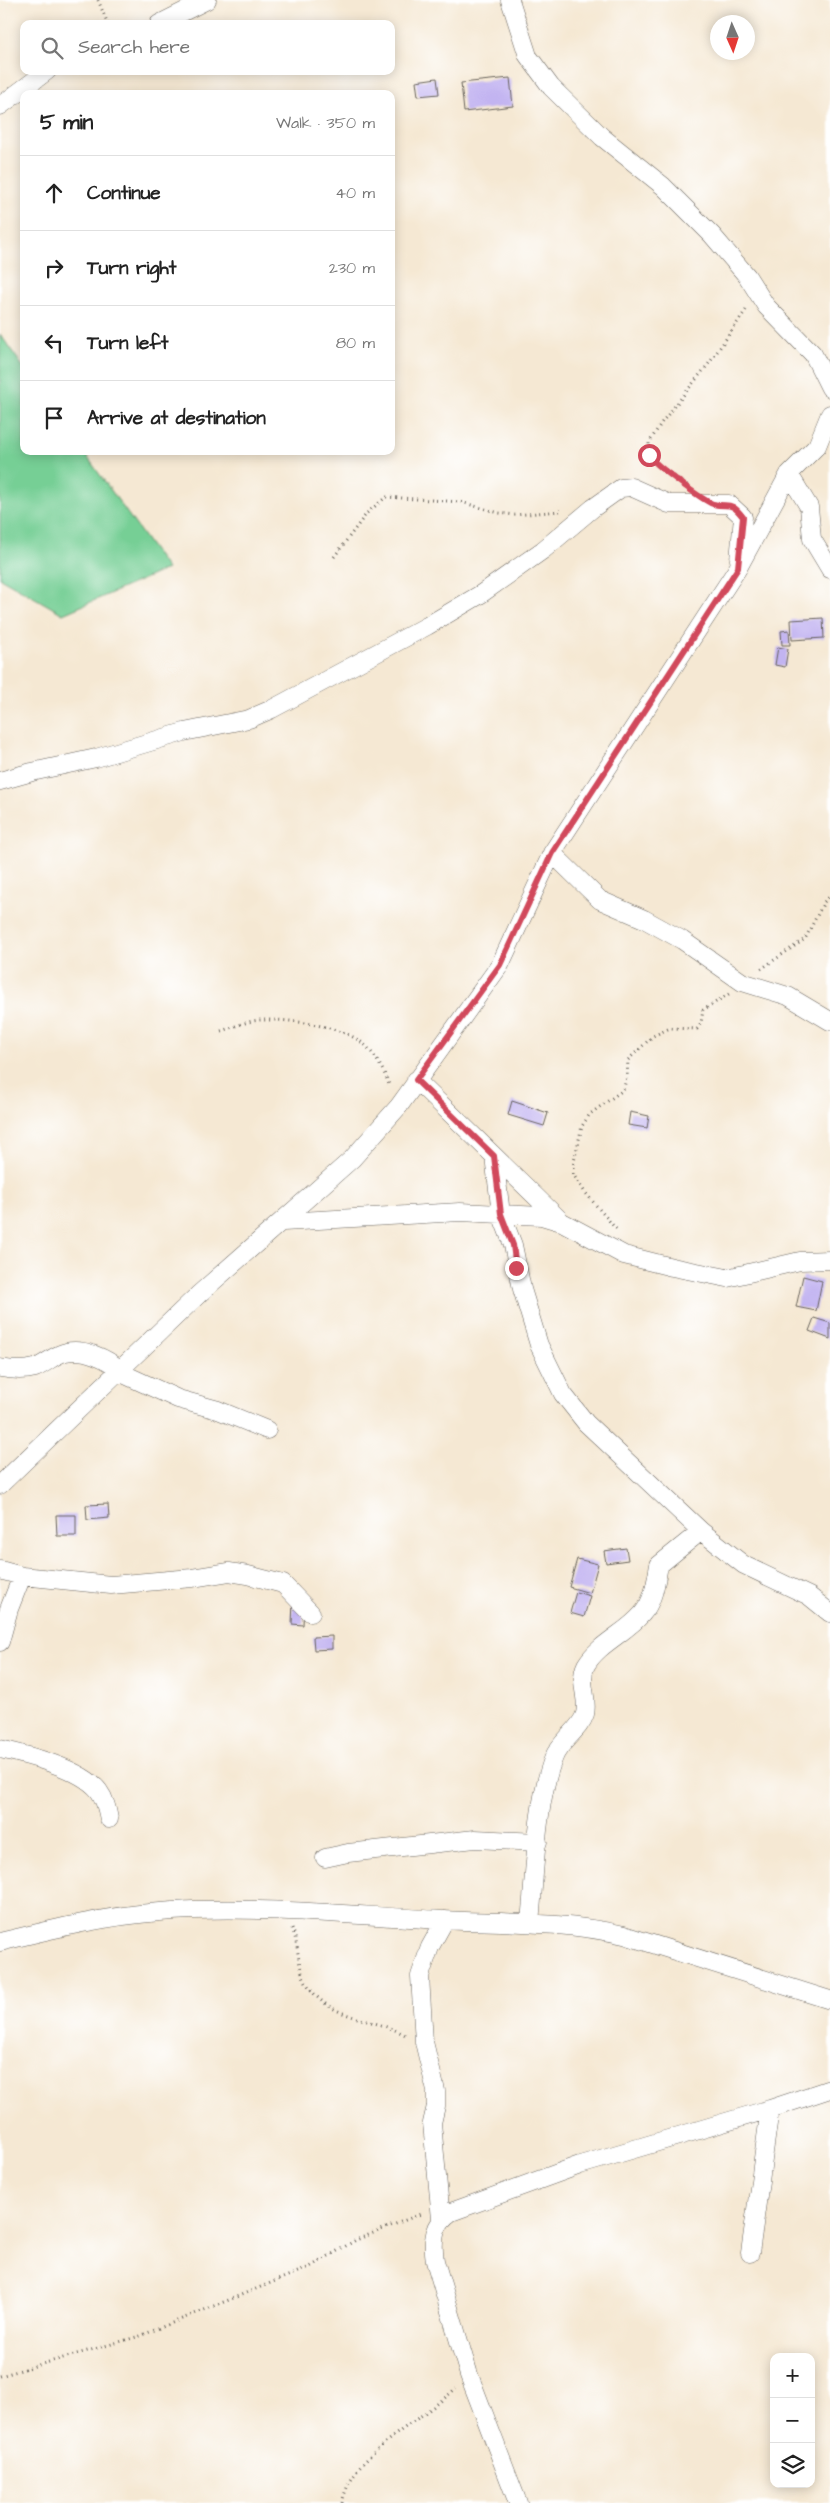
<!DOCTYPE html>
<meta charset="utf-8">
<style>
:root{--surface:#fff;--page:#f6f6f6;--text:#222;--muted:#767676;--line:#e0e0e0}
body{margin:0;font-family:"Architects Daughter",sans-serif;background:var(--page);color:var(--text)}
.controls{position:absolute;right:15px;bottom:15px;display:grid;overflow:hidden;border-radius:10px;box-shadow:0 2px 12px #0003}
.controls button{width:45px;height:45px;display:grid;place-items:center;padding:0;border:0;border-bottom:1px solid var(--line);background:var(--surface);color:var(--text);font:25px sans-serif}
.compass{position:absolute;left:710px;top:15px;width:45px;height:45px;border-radius:50%;background:var(--surface);box-shadow:0 2px 12px #0003;rotate:177deg}
.stop{position:absolute;width:15px;height:15px;margin:-11px;border:4px solid #d1495b;border-radius:50%;background:#fff}
.stop.end{background:#d1495b;border-color:#fff;box-shadow:0 1px 5px #0008}
.list{margin:0;padding:0;list-style:none}
h2{display:flex;justify-content:space-between;align-items:center;height:65px;margin:0;padding:0 20px;font-size:21px}
h2 small{font-size:16px;font-weight:400;color:var(--muted)}
.list li{display:grid;grid-template-columns:32px 1fr auto;gap:15px;align-items:center;box-sizing:border-box;height:75px;padding:0 20px;border-top:1px solid var(--line)}
.list b{display:block;font-size:19px;white-space:nowrap}
.list em{font-size:16px;font-style:normal;color:var(--muted)}
.icon{flex:none;width:28px;height:28px;fill:none;stroke:currentColor;stroke-width:2;stroke-linecap:round;stroke-linejoin:round}
.map{position:relative;flex:none;width:830px;height:2503px;overflow:hidden}
.search{position:absolute;background:var(--surface);box-shadow:0 2px 12px #0003;left:20px;top:20px;width:375px;height:55px;display:flex;align-items:center;gap:12px;box-sizing:border-box;padding:0 18px;border-radius:10px;color:var(--muted);font-size:19px}
.panel{position:absolute;background:var(--surface);box-shadow:0 2px 12px #0003;left:20px;top:90px;width:375px;height:365px;border-radius:10px}
.map>svg:first-child{display:block}
.green{fill:#76cf95;stroke:#497658}
.building{fill:#c2b4f1}
.lines{fill:none;stroke-linecap:round;stroke-linejoin:round}
.minor-casing{stroke:#68635c;stroke-width:19}
.path{stroke:#68635c;stroke-width:3;stroke-dasharray:1 4;stroke-linecap:butt}
.minor{stroke:#fff;stroke-width:18}
.route{stroke:#d1495b;stroke-width:6}
</style>
<div class="map">
<svg width="830" height="2503" viewBox="0 0 830 2503">
<rect width="100%" height="100%" fill="#fff"/>
<filter id="ink" filterUnits="userSpaceOnUse"><feTurbulence type="fractalNoise" baseFrequency=".02" numOctaves="2"/><feDisplacementMap in="SourceGraphic" scale="10" xChannelSelector="R" yChannelSelector="G"/><feConvolveMatrix kernelMatrix="1 2 1 2 8 2 1 2 1" color-interpolation-filters="sRGB"/></filter>
<filter id="wash" filterUnits="userSpaceOnUse"><feTurbulence type="fractalNoise" baseFrequency=".0096" numOctaves="4" result="noise"/><feDisplacementMap in="SourceGraphic" scale="20" xChannelSelector="R" yChannelSelector="G"/><feGaussianBlur stdDeviation="1.12" result="paint"/><feColorMatrix in="noise" values="0 0 0 0 0 0 0 0 0 0 0 0 0 0 0 0 0 1.4 0 .05"/><feComposite in="paint" operator="in"/></filter>
<g filter="url(#wash)">
<rect width="100%" height="100%" fill="#f5e8d3"/>
<path class="green" d="M0 334 24 368V451H83L167 569 63 614 0 578Z"/>
<g id="blocks">
<path class="building" d="M437 78 439 94 418 96 416 81Z
M510 78 513 106 464 112 461 83Z
M823 618 824 638 792 640 791 620Z
M789 630 790 645H782L781 631Z
M778 647 788 649 785 667 775 665Z
M512 1101 548 1113 544 1126 508 1115Z
M630 1112 649 1116 647 1128 628 1125Z
M803 1276 822 1281 816 1311 796 1307Z
M814 1318 830 1323V1339L809 1331Z
M108 1504 109 1518 87 1520 86 1505Z
M56 1515H76V1536H57Z
M626 1548 628 1560 606 1563 604 1551Z
M577 1559 598 1564 590 1593 569 1587Z
M576 1592 590 1596 584 1617 570 1613Z
M293 1601H304L303 1625 292 1624Z
M332 1636V1649L314 1650 313 1637Z"/>
</g>
</g>
<g filter="url(#ink)">
<use href="#blocks" fill-opacity="0" stroke="#68635c" stroke-width="1"/>
<g class="lines">
<g class="minor-casing">
<path id="minor" d="M510 0 528 56 551 87 602 137 663 186 712 235 747 276 766 306 813 354 830 388
M159 24 207 0
M0 106 47 71
M789 474 809 507 812 539 830 569
M0 781 32 772 96 758 184 732 249 719 272 709 427 626 481 594 543 550 593 508 621 488 631 487 669 504H729L743 517 739 560
M552 853 600 900 644 919 682 940 742 982 788 996 830 1021
M416 1080 562 1222 624 1255 672 1267 727 1278 800 1261 830 1260
M494 1156 501 1214 513 1245 522 1289 539 1345 563 1394 586 1423 701 1531 744 1565 809 1596 830 1613
M283 1222 460 1212 541 1216 561 1222
M0 1368C11 1370 24 1371 35 1368 46 1364 55 1354 66 1352 84 1348 107 1358 120 1370
M117 1371 178 1399 218 1410 267 1430
M0 1485 199 1294 352 1159 399 1106 500 965 552 853 738 568 789 474 817 446 830 414
M0 1570 22 1576 111 1585 192 1578 229 1572 248 1575 283 1584 311 1613
M0 1642 9 1609 22 1576
M0 1749C27 1755 81 1768 99 1791 105 1799 107 1809 109 1819
M325 1858 348 1853 475 1839 538 1842
M530 1922C535 1874 536 1801 554 1757 560 1741 580 1730 585 1714 589 1698 578 1681 586 1665 598 1644 626 1633 642 1614 654 1601 656 1581 659 1565L701 1531
M0 1942C53 1929 105 1916 160 1912 253 1905 347 1915 440 1920 502 1923 563 1921 624 1935L830 2000
M441 2219 432 2123 436 2106V2091L424 2042 420 1976 430 1947 445 1920
M750 2253 770 2109
M518 2503 469 2375 435 2261C432 2241 433 2224 451 2212L580 2165 770 2109 830 2089"/>
</g>
<path class="path" d="M98 0 108 24
M687 485 652 461 649 455V443L662 422 710 362 746 310
M334 557 367 513 386 497 461 502 499 513 515 515 560 511
M761 969 805 939 824 902 830 896
M221 1031C234 1027 249 1020 262 1020 291 1019 347 1026 367 1047 377 1058 385 1073 390 1087
M616 1229 584 1191 573 1174V1166L582 1126 590 1114 623 1090 627 1077 628 1060 653 1036 670 1028 697 1029 701 1023 703 1010 729 994
M292 1928C299 1945 297 1964 305 1980 325 2021 373 2016 407 2036
M0 2376 140 2336 310 2267 356 2240 423 2213
M342 2503C353 2451 421 2422 456 2388"/>
<use href="#minor" class="minor"/>
</g>
</g>
<g class="lines" filter="url(#ink)">
<path class="route" d="M516 1268 513 1245 501 1214 494 1156 416 1080 500 965 552 853 738 568 743 517C730 500 729 508 713 504 704 501 652 463 649 455"/>
</g>
</svg>
<div class="controls">
<button>+</button>
<button>−</button>
<button><svg class="icon" aria-label="layers" viewBox="0 0 24 24"><path d="M12 4l9 5-9 5-9-5zM3 14l9 5 9-5"/></svg></button>
</div>
<svg class="compass" viewBox="-18 -18 36 36"><path d="M0-13l5 13h-10z" fill="#e53935"/><path d="M0 13l5-13h-10z" fill="#767676"/></svg>
<div class="stop" style="left:649px;top:455px"></div>
<div class="stop end" style="left:516px;top:1268px"></div>
<div class="search"><svg class="icon" aria-label="search" viewBox="0 0 24 24"><circle cx="10" cy="10" r="6"/><path d="M15 15l6 6"/></svg>Search here</div>
<section class="panel">
<h2>5 min<small>Walk · 350 m</small></h2>
<ul class="list">
<li><svg class="icon" aria-label="ahead" viewBox="0 0 24 24"><path d="M12 20V5M6 11l6-6 6 6"/></svg><div><b>Continue</b></div><em>40 m</em></li>
<li><svg class="icon" aria-label="right" viewBox="0 0 24 24"><path d="M7 20v-9h11M14 6l5 5-5 5"/></svg><div><b>Turn right</b></div><em>230 m</em></li>
<li><svg class="icon" aria-label="left" viewBox="0 0 24 24"><path d="M17 20v-9H6M10 6l-5 5 5 5"/></svg><div><b>Turn left</b></div><em>80 m</em></li>
<li><svg class="icon" aria-label="arrive" viewBox="0 0 24 24"><path d="M6 21V4h12l-3 4 3 4H6"/></svg><div><b>Arrive at destination</b></div></li>
</ul>
</section>
</div>
